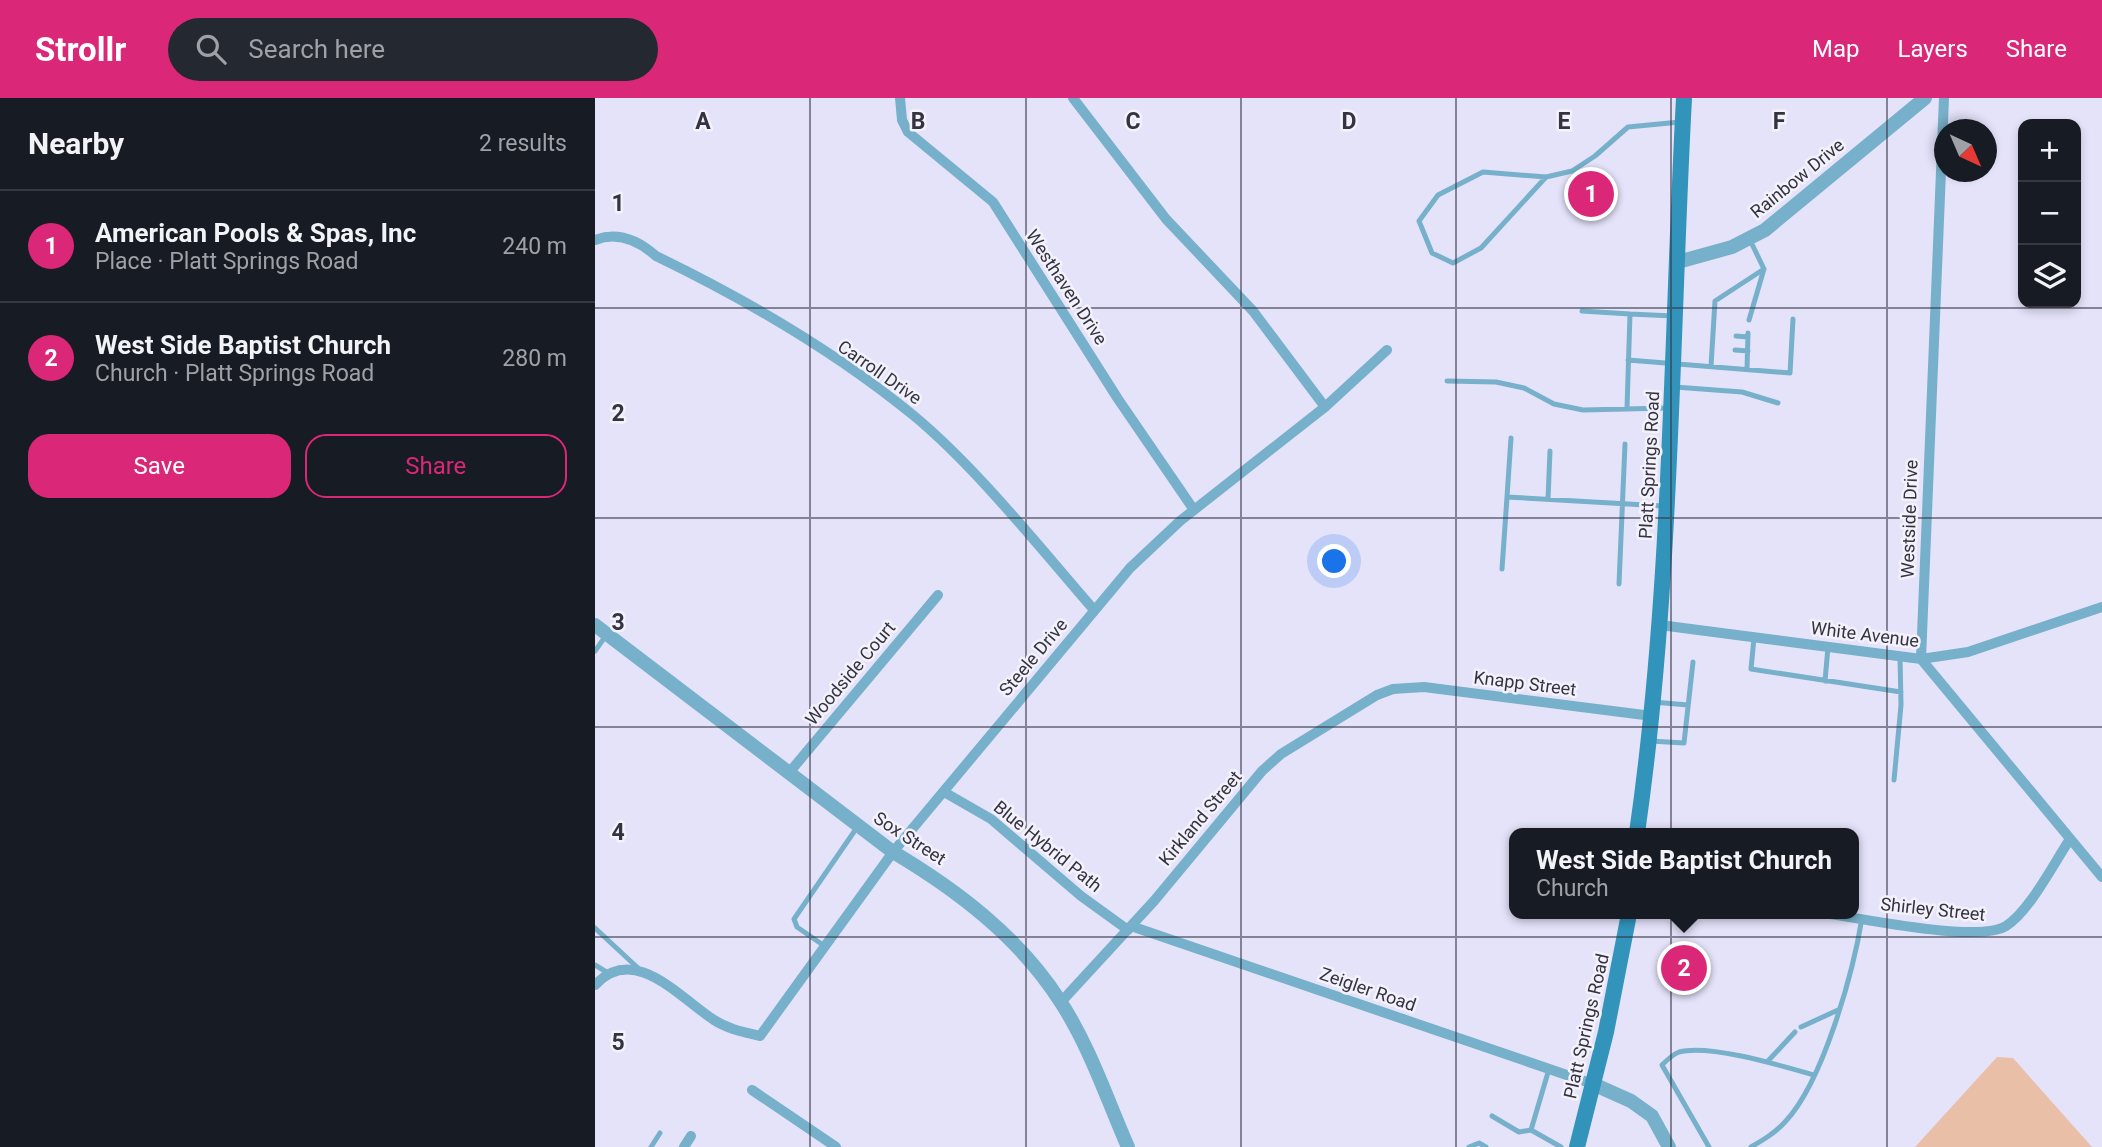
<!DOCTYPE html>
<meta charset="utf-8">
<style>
:root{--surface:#171b24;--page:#242831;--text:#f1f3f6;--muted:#9ea1a6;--line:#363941;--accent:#db2777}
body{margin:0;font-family:Roboto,sans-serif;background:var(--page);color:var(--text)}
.controls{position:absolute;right:21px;top:21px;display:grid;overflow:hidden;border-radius:14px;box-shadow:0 4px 10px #0003}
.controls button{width:63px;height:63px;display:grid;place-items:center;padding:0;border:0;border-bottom:2px solid var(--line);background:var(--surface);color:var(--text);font:35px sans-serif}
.compass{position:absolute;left:1339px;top:21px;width:63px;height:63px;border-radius:50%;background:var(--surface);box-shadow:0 4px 10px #0003;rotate:136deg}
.you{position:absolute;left:740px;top:464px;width:24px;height:24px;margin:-18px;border:5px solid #fff;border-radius:50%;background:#1a73e8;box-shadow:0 0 0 10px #1a73e833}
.badge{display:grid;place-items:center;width:46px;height:46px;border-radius:50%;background:var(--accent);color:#fff;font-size:23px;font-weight:700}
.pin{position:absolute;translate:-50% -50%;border:4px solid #fff;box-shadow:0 2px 7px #0006}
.popup{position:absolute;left:914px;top:730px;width:350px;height:91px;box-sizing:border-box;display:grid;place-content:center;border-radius:14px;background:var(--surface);filter:drop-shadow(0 2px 5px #0005);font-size:23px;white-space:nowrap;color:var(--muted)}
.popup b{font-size:26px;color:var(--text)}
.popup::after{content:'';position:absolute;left:50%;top:100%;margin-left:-14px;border:14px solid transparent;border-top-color:var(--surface)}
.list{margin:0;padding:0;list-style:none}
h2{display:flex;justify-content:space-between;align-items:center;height:91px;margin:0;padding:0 28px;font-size:30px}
h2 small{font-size:23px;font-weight:400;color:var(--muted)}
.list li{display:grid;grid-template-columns:46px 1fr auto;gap:21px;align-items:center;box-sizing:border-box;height:112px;padding:0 28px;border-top:2px solid var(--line)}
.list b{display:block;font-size:26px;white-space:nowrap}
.list p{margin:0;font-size:23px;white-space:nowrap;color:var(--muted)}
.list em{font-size:23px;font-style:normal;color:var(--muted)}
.actions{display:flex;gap:14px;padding:21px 28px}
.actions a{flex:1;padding:16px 0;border:2px solid var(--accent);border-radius:21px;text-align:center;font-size:24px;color:var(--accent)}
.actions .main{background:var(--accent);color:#fff}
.icon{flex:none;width:38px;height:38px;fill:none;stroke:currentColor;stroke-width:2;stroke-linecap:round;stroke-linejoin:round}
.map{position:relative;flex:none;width:1507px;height:1049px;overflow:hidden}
header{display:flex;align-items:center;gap:42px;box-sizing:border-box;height:98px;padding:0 35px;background:var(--accent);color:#fff}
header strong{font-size:33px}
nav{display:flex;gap:38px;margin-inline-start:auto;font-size:24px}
.search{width:490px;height:63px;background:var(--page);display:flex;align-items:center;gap:18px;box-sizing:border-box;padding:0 24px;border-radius:38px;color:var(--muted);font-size:26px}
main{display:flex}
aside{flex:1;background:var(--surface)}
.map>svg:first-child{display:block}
.green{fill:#eabfa8}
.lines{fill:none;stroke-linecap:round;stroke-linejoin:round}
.service{stroke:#77b0ca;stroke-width:5}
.minor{stroke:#77b0ca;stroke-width:10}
.tertiary{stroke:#77b0ca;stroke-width:14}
.secondary{stroke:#3293bb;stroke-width:16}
.grid{fill:none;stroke:#353342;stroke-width:2;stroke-opacity:0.55}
.labels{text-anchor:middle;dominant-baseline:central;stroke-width:5;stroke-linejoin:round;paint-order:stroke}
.street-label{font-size:18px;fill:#353342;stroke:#f3f2fa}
.grid-label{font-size:23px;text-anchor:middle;font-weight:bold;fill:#353342;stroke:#f3f2fa;stroke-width:5;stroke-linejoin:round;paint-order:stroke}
</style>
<header>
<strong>Strollr</strong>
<div class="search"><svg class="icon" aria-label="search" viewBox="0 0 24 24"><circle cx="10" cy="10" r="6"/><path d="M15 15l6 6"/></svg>Search here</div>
<nav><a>Map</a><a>Layers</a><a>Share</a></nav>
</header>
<main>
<aside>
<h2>Nearby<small>2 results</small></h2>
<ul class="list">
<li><span class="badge">1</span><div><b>American Pools &amp; Spas, Inc</b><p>Place · Platt Springs Road</p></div><em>240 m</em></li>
<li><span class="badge">2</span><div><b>West Side Baptist Church</b><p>Church · Platt Springs Road</p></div><em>280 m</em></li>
</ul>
<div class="actions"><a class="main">Save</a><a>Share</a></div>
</aside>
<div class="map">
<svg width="1507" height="1049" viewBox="0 0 1507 1049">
<rect width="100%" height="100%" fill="#e5e3fa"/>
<path class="green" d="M1402 959 1418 960 1497 1049H1320Z"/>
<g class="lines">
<path class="service" d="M951 79 886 150 858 165 837 155 824 123 843 97 888 74 951 79 977 73 1000 58 1033 29 1085 24
M987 213 1035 216
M1154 222 1169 171
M1141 238 1153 239
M1140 252 1153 253
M1033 262 1195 275 1198 221
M1116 268 1120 203 1169 171 1155 142
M1152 271 1153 235
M852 283 901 284 929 290 959 306 988 312 1073 310
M1080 289 1147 294 1183 305
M1032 310 1035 216 1078 218
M912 399 916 340
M953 401 955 353
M907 471 912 399 1068 408
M1024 486 1030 346
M1159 540 1156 571 1306 594
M0 553 12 536
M1230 583 1233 549
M1058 604 1093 607
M1055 643 1089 645 1098 564
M1299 682 1306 607 1305 559
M0 830 44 871
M228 847 202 829 199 821 263 728
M0 867 13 875
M1206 929 1243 912
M1172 964 1200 934
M897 1018 924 1034 936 1032 966 1049
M936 1032 954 971
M56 1049 65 1035
M874 1049 884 1045 891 1049
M1114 1049 1067 967C1072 962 1078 956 1084 954 1115 946 1187 968 1219 977
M1156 1049C1168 1042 1180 1035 1190 1024 1228 984 1258 875 1267 820"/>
<path class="minor" d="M305 0 307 22 313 34 398 104 523 301 599 412
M478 0 571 121 658 213 730 309
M1349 0 1326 561 1507 779
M0 142C23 133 44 143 61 158 150 201 242 255 318 317 381 369 445 450 499 512
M1065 527 1326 561 1373 554 1507 509
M193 676 343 497
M349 694 396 721 486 798 533 832
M1235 816C1271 821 1384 845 1411 828 1434 814 1459 765 1475 741
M536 828 998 986
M0 887C39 845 84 899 119 922 133 931 149 934 165 938L298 754 535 470 585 423 730 309 792 252
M466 904 559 803 667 673 686 656 782 597 798 591 829 589 1057 618
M157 992 241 1049
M89 1049 96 1038"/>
<path class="tertiary" d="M1083 164 1137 149 1170 132 1330 0
M0 527 298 754C362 792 424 839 465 903 494 947 512 1001 533 1049
M998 986 1036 1003 1057 1018 1074 1049"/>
<path class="secondary" d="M1042 735C1077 492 1076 245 1089 0
M982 1049 1011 934 1034 816"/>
</g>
<path class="grid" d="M215 0V1049M431 0V1049M646 0V1049M861 0V1049M1076 0V1049M1292 0V1049M0 210H1507M0 420H1507M0 629H1507M0 839H1507"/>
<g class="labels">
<g class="street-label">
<text transform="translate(1202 80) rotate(-39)">Rainbow Drive</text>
<text transform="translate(472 189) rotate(57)">Westhaven Drive</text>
<text transform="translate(285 274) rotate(35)">Carroll Drive</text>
<text transform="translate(1054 367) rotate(-87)">Platt Springs Road</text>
<text transform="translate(1314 421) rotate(-88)">Westside Drive</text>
<text transform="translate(1270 536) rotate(7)">White Avenue</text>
<text transform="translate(438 559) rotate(-50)">Steele Drive</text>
<text transform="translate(255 575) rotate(-50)">Woodside Court</text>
<text transform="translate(930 585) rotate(7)">Knapp Street</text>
<text transform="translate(605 720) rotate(-50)">Kirkland Street</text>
<text transform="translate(315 740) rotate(33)">Sox Street</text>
<text transform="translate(453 748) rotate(39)">Blue Hybrid Path</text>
<text transform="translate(1338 811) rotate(6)">Shirley Street</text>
<text transform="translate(773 891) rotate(19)">Zeigler Road</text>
<text transform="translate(991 928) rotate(-77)">Platt Springs Road</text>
</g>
</g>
<g class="grid-label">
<text x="108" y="31">A</text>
<text x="323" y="31">B</text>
<text x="538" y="31">C</text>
<text x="754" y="31">D</text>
<text x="969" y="31">E</text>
<text x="1184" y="31">F</text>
<text x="23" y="113">1</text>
<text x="23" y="323">2</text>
<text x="23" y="532">3</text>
<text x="23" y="742">4</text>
<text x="23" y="952">5</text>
</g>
</svg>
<div class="controls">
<button>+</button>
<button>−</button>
<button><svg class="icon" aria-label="layers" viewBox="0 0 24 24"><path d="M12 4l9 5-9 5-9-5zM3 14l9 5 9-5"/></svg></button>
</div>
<svg class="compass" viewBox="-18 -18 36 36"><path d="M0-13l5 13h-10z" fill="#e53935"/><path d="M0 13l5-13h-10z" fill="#9ea1a6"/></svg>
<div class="you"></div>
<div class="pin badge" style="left:996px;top:96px">1</div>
<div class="pin badge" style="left:1089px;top:870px">2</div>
<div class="popup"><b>West Side Baptist Church</b>Church</div>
</div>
</main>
